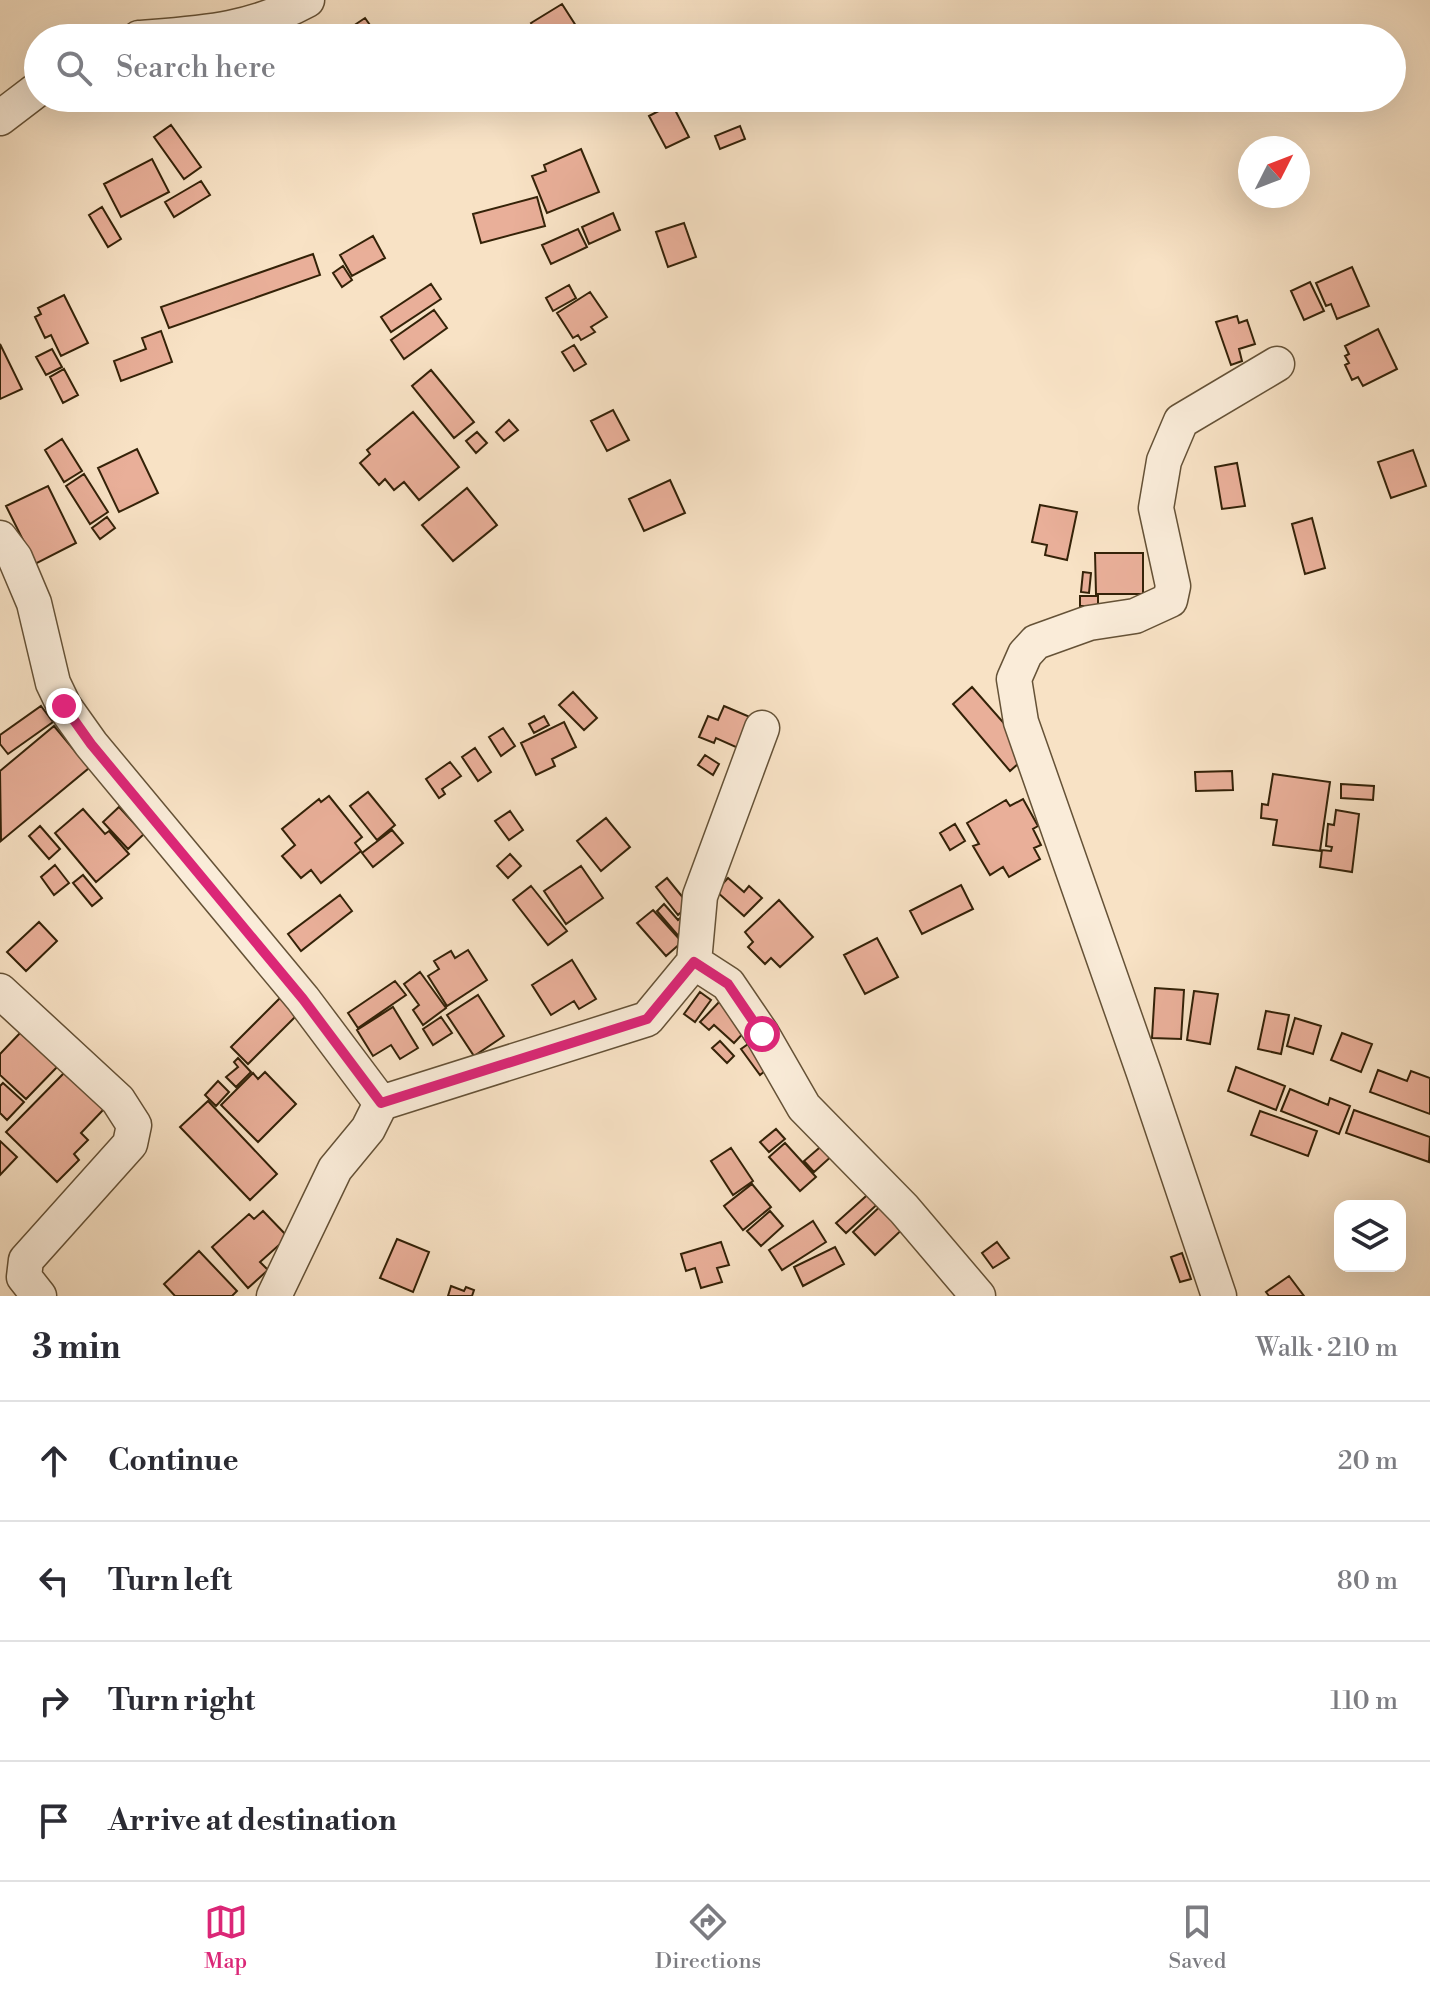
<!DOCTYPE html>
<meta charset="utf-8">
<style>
:root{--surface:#fff;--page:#f7f7f7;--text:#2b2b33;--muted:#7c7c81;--line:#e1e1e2;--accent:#db2777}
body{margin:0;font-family:"Libre Bodoni",serif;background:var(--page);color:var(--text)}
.controls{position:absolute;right:24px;bottom:24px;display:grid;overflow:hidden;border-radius:16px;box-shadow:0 8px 32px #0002}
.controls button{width:72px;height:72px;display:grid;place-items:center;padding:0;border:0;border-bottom:2px solid var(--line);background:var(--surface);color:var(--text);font:40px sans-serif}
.compass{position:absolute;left:1238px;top:136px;width:72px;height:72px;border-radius:50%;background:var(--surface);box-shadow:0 8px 32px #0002;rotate:48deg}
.stop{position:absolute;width:24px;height:24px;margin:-18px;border:6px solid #db2777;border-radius:50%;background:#fff}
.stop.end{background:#db2777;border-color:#fff;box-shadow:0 2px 8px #0008}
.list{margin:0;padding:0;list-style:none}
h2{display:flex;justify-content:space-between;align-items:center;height:104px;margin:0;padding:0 32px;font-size:34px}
h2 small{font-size:26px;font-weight:400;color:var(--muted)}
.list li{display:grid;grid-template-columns:52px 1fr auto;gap:24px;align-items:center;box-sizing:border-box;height:120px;padding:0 32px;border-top:2px solid var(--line)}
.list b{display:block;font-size:30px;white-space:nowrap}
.list em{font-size:26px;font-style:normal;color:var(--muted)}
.icon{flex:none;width:44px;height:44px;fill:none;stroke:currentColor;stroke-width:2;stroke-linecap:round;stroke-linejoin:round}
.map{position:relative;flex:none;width:1430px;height:1296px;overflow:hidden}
.search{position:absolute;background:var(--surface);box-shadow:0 8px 32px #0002;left:24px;right:24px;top:24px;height:88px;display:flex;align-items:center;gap:20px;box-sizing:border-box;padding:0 28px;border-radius:44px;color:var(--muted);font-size:30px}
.sheet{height:584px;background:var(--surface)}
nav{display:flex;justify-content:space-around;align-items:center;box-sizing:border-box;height:112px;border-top:2px solid var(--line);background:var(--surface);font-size:22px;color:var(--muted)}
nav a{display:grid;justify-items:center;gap:4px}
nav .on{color:var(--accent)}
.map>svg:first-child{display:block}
.building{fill:#e9af99;stroke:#342208;stroke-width:2}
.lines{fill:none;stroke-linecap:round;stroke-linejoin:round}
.minor-casing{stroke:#655237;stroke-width:37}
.minor{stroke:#faecd9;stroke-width:34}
.route{stroke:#db2777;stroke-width:10}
</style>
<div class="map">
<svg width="1430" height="1296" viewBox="0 0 1430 1296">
<rect width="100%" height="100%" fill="#f8e2c5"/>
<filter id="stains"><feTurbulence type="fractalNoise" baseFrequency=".0025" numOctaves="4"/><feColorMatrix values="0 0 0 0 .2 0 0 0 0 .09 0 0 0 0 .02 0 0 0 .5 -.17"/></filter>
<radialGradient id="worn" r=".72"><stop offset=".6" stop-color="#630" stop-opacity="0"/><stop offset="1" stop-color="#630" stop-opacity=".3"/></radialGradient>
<path class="building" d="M562 4 578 29 564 38H558L553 30 540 38 531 23Z
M365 18 377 35 372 38H339L338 36Z
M672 104 689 137 666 148 649 116Z
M171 125 201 167 184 179 154 137Z
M740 126 745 139 720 149 715 136Z
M581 149 599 192 547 213 532 176 546 171 544 165Z
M152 159 169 192 121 217 104 184Z
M201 181 210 195 174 217 165 202Z
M537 197 545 226 481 243 473 214Z
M102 207 121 239 108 247 89 215Z
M613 213 620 230 589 244 582 227Z
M684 223 696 257 668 267 656 232Z
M578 229 587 247 551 264 542 245Z
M373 236 385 258 352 276 340 255Z
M313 254 320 275 169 328 161 307Z
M343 266 352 280 342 287 333 273Z
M1352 267 1369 306 1337 319 1331 304 1326 306 1316 283Z
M1310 282 1324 311 1304 320 1291 291Z
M431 284 441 299 391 332 381 317Z
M569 285 576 298 553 311 546 298Z
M590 292 607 317 591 327 595 332 581 340 578 335 573 338 557 313Z
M64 295 88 343 61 356 51 335 45 338 35 317 41 314 38 308Z
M434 310 447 328 404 359 391 340Z
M1237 316 1239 323 1247 320 1255 344 1239 349 1242 361 1231 365 1216 322Z
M1378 329 1397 369 1363 386 1358 377 1352 380 1345 365 1349 363 1345 356 1349 354 1345 346Z
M161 331 172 362 121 381 114 361 146 349 142 338Z
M0 344 22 389 0 399Z
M574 345 586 364 574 371 562 352Z
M52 349 62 367 46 375 36 357Z
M64 369 78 395 63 403 50 377Z
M431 370 474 422 454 438 412 386Z
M613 410 629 440 607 451 591 421Z
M413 412 459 467 419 500 404 482 394 490 385 479 379 485 360 463 370 454 367 450Z
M509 420 518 430 504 441 496 432Z
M477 432 487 443 476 453 466 441Z
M62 439 82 471 64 482 45 450Z
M137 449 158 493 119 512 98 468Z
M1413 450 1426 486 1391 498 1378 462Z
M1237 463 1245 506 1222 509 1215 467Z
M84 474 108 512 90 524 66 486Z
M670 480 685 513 644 531 629 499Z
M48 486 76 543 35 564 6 506Z
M467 488 497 525 453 561 422 525Z
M1040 505 1077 512 1067 560 1045 555 1047 545 1032 542Z
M107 517 115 528 100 539 92 528Z
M1312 518 1325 568 1305 574 1292 524Z
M1095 553H1143V594H1096Z
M1083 572 1091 573 1089 593 1081 592Z
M1080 596H1098V606H1080Z
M972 687 1030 753 1010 771 953 704Z
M573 692 597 718 584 730 559 705Z
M41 706 53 722 8 754 0 744V735Z
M724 706 750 717 738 748 716 738 714 743 699 737 708 716 718 720Z
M544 716 549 725 534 733 529 724Z
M564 722 576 747 552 759 555 766 536 775 521 743Z
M54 726 89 768 1 841 0 771Z
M503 728 515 746 501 756 489 737Z
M475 748 491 772 478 781 462 757Z
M705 755 719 764 713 775 698 765Z
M450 762 461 776 442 789 445 794 439 798 426 779Z
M1232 771 1233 790 1196 791 1195 772Z
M1273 774 1330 782 1320 851 1273 845 1277 820 1261 818 1262 804 1268 805Z
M1341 784 1374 786 1373 800 1341 798Z
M368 792 395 825 377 840 350 806Z
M329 796 362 837 355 843 361 851 321 883 311 870 301 878 282 856 295 845 282 829 319 799 321 802Z
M1023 799 1038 826 1033 829 1041 845 1034 848 1040 859 1009 877 1003 867 990 875 973 846 979 844 967 823 1006 800 1010 806Z
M119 807 144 834 128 849 103 822Z
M83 809 105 834 109 831 129 854 96 882 55 833Z
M1336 810 1359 814 1352 872 1320 867 1322 850 1331 851 1332 847 1326 846 1328 824 1334 825Z
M510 811 523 830 509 840 495 821Z
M606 818 630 847 601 871 577 841Z
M955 824 965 841 950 850 940 833Z
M40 826 60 849 49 859 29 836Z
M392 830 403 843 373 867 362 853Z
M510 854 521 866 508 878 497 866Z
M55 865 69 883 54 895 41 877Z
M581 866 603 898 566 924 544 891Z
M83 875 102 898 92 906 73 883Z
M667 878 689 905 678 915 656 887Z
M728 878 744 892 749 886 762 898 744 916 716 891Z
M961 885 973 909 922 934 910 911Z
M531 886 567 931 548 945 513 900Z
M340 895 352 911 301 951 288 934Z
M779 900 813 937 780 967 771 958 765 964 748 947 753 942 745 932Z
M664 904 678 920 688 911 681 939 657 911Z
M653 910 682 942 666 956 637 923Z
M39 922 57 941 26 971 7 952Z
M877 938 898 977 865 994 844 955Z
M468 950 487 980 447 1006 428 976 439 969 434 961 451 951 455 958Z
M572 960 596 999 579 1009 574 1001 551 1015 532 985Z
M420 972 446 1008 423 1025 413 1010 419 1005 404 984Z
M395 981 406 995 358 1028 348 1013Z
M1155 988 1184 990 1181 1039 1152 1038Z
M1194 991 1218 994 1210 1044 1187 1040Z
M700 992 711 1000 695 1022 684 1014Z
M478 995 504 1036 474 1056 447 1015Z
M280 998 297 1015 248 1064 231 1047Z
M722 999 750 1026 734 1043 714 1025 709 1030 700 1022Z
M393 1007 418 1048 400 1059 391 1045 373 1056 357 1030Z
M1266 1011 1289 1015 1281 1054 1258 1049Z
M441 1017 452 1033 433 1045 423 1029Z
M1295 1018 1321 1026 1313 1054 1287 1046Z
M22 1031 59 1065 26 1099 0 1075V1054Z
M1342 1033 1372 1044 1361 1072 1331 1060Z
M754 1040 771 1066 760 1075 741 1049Z
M720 1041 734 1056 727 1063 712 1048Z
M238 1058 251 1072 236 1087 226 1077 238 1067 234 1062Z
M1236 1067 1285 1086 1276 1110 1228 1091Z
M1378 1070 1407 1081 1411 1071 1430 1078V1114L1370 1092Z
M65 1072 104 1109 81 1133 88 1140 74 1154 79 1160 57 1182 6 1132Z
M265 1072 296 1104 258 1142 221 1105 253 1073 258 1079Z
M218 1081 229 1092 216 1106 205 1095Z
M3 1083 24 1102 7 1120 0 1113V1086Z
M1290 1089 1328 1105 1330 1098 1350 1106 1339 1134 1281 1111Z
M208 1101 277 1174 250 1200 180 1127Z
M1354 1110 1430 1137 1429 1162 1346 1133Z
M1260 1111 1317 1131 1308 1156 1251 1135Z
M776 1129 785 1139 769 1152 760 1142Z
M0 1141 17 1157 0 1175Z
M785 1143 816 1177 800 1191 769 1157Z
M825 1143 834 1154 814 1172 804 1161Z
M731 1148 753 1181 733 1195 711 1161Z
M752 1184 771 1207 743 1230 724 1206Z
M874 1189 883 1199 846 1233 836 1223Z
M888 1199 909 1223 875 1255 853 1232Z
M263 1211 288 1237 260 1262 268 1270 248 1288 212 1247 249 1214 254 1219Z
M770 1211 783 1226 761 1246 747 1231Z
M813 1221 826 1242 782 1270 769 1250Z
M397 1239 429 1252 413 1292 380 1278Z
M721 1242 729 1265 717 1268 722 1282 701 1288 695 1268 686 1271 681 1254Z
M997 1242 1009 1258 993 1268 982 1253Z
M835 1247 844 1264 803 1286 794 1267Z
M199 1251 237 1291 232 1296H175L164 1284Z
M1182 1253 1191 1279 1180 1282 1171 1257Z
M1289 1276 1304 1296H1269L1266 1292Z
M451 1286 464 1291 466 1287 474 1290 472 1296H448Z"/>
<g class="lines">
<g class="minor-casing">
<path id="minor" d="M139 38C202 33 250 31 307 0
M0 118 38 89
M0 538 15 558 34 603 53 683 64 706 91 744 303 999 381 1103 368 1129 335 1169 274 1296
M694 962 728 984 762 1034 804 1107 904 1209 978 1296
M0 991 118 1100 134 1125 130 1144 26 1260 24 1277 39 1296
M381 1103 647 1019 694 962 700 896 762 728
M1219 1296 1144 1073 1021 722 1014 679 1025 654 1036 642 1089 623 1135 616 1170 600 1173 586 1156 508 1164 461 1181 421 1277 364"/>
</g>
<use href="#minor" class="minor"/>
</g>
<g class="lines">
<path class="route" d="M64 706 91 744 303 999 381 1103 647 1019 694 962 728 984 762 1034"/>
</g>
<rect width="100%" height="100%" filter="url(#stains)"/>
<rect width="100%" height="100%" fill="url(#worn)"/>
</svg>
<div class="controls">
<button><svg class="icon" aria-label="layers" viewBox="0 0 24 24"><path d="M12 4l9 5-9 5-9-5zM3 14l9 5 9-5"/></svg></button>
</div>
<svg class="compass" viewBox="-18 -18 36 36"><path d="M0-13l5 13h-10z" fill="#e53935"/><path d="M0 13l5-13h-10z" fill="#7c7c81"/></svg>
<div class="stop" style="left:762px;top:1034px"></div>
<div class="stop end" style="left:64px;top:706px"></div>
<div class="search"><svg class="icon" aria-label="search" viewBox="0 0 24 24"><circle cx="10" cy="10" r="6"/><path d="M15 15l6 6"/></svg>Search here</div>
</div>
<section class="sheet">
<h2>3 min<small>Walk · 210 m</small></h2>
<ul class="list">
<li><svg class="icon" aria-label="ahead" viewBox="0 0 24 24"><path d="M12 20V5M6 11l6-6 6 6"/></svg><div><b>Continue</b></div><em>20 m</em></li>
<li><svg class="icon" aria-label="left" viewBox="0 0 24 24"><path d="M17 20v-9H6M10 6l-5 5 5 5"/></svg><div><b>Turn left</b></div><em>80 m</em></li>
<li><svg class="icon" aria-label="right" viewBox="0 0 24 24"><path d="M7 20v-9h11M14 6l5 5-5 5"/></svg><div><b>Turn right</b></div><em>110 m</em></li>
<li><svg class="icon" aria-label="arrive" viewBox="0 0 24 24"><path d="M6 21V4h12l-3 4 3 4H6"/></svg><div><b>Arrive at destination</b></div></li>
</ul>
</section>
<nav>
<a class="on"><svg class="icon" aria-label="map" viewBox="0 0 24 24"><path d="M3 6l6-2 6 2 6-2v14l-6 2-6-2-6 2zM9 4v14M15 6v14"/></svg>Map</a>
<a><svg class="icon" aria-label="directions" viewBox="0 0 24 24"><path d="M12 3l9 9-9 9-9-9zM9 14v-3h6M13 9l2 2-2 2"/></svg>Directions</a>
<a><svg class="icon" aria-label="saved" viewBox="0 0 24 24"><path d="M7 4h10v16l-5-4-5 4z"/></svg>Saved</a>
</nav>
